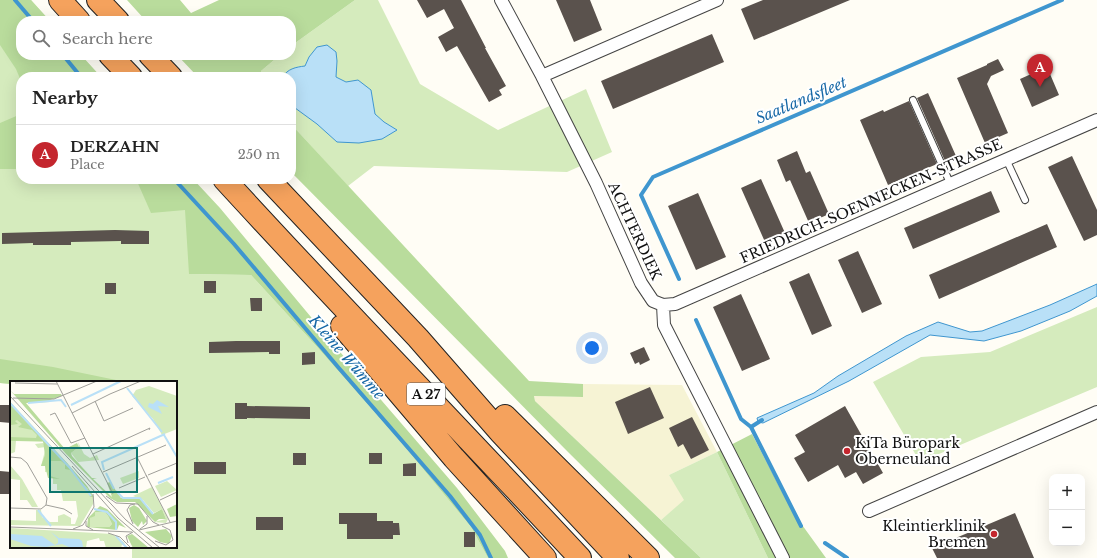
<!DOCTYPE html>
<meta charset="utf-8">
<style>
:root{--surface:#fff;--page:#f2f2f2;--text:#222;--muted:#767676;--line:#e0e0e0;--accent:#c4262e}
body{margin:0;font-family:"Libre Baskerville",serif;background:var(--page);color:var(--text)}
.controls{position:absolute;right:12px;bottom:12px;display:grid;overflow:hidden;border-radius:8px;box-shadow:0 4px 16px #0002}
.controls button{width:36px;height:36px;display:grid;place-items:center;padding:0;border:0;border-bottom:1px solid var(--line);background:var(--surface);color:var(--text);font:20px sans-serif}
.you{position:absolute;left:592px;top:348px;width:14px;height:14px;margin:-10px;border:3px solid #fff;border-radius:50%;background:#1a73e8;box-shadow:0 0 0 6px #1a73e833}
.badge{display:grid;place-items:center;width:26px;height:26px;border-radius:50%;background:var(--accent);color:#fff;font-size:13px;font-weight:700}
.pin{position:absolute;translate:-50% -33px;filter:drop-shadow(0 1px 2px #0008)}
.pin::after{content:'';position:absolute;top:21px;width:14px;height:12px;background:inherit;clip-path:polygon(0 0,100% 0,50% 100%)}
.list{margin:0;padding:0;list-style:none}
h2{display:flex;justify-content:space-between;align-items:center;height:52px;margin:0;padding:0 16px;font-size:17px}
h2 small{font-size:13px;font-weight:400;color:var(--muted)}
.list li{display:grid;grid-template-columns:26px 1fr auto;gap:12px;align-items:center;box-sizing:border-box;height:60px;padding:0 16px;border-top:1px solid var(--line)}
.list b{display:block;font-size:15px;white-space:nowrap}
.list p{margin:0;font-size:13px;white-space:nowrap;color:var(--muted)}
.list em{font-size:13px;font-style:normal;color:var(--muted)}
.icon{flex:none;width:22px;height:22px;fill:none;stroke:currentColor;stroke-width:2;stroke-linecap:round;stroke-linejoin:round}
.map{position:relative;flex:none;width:1097px;height:558px;overflow:hidden}
.search{position:absolute;background:var(--surface);box-shadow:0 4px 16px #0002;left:16px;top:16px;width:280px;height:44px;display:flex;align-items:center;gap:10px;box-sizing:border-box;padding:0 14px;border-radius:16px;color:var(--muted);font-size:15px}
.panel{position:absolute;background:var(--surface);box-shadow:0 4px 16px #0002;left:16px;top:72px;width:280px;height:112px;border-radius:16px}
.map>svg:first-child{display:block}
.farmland{fill:#f6f3d4}
.green{fill:#d5ebbd}
.forest{fill:#b9dc9c}
.water{fill:#b9e0f7;stroke:#3f96cf}
.lines{fill:none;stroke-linecap:round;stroke-linejoin:round}
.stream{stroke:#3f96cf;stroke-width:4}
.building{fill:#5a524d}
.service-casing{stroke:#444;stroke-width:8}
.minor-casing{stroke:#444;stroke-width:14}
.motorway-casing{stroke:#222;stroke-width:24}
.service{stroke:#fff;stroke-width:6}
.minor{stroke:#fff;stroke-width:12}
.motorway{stroke:#f5a25d;stroke-width:22}
.poi-dot{fill:#c4262e;stroke:#fff;stroke-width:1.5}
.labels{text-anchor:middle;dominant-baseline:central;stroke-width:4;stroke-linejoin:round;paint-order:stroke}
.shield{fill:#fff;stroke:#585858;stroke-width:1}
.shield-label{font-size:13px;font-weight:bold;fill:#111}
.street-label{font-size:14px;fill:#111;stroke:#fff}
.poi-label{font-size:14px;fill:#111;stroke:#fff;text-anchor:start}
.water-label{font-size:15px;font-style:italic;fill:#1768a6;stroke:#fff}
.inset-river{fill:none;stroke:#b9e0f7;stroke-width:2}
.inset-road{fill:none;stroke:#a09f9a;stroke-width:1}
.view{fill:#0f766e;fill-opacity:0.15;stroke:#0f766e;stroke-width:2}
.inset-edge{fill:none;stroke:#111;stroke-width:2}
</style>
<div class="map">
<svg width="1097" height="558" viewBox="0 0 1097 558">
<rect width="100%" height="100%" fill="#fffdf5"/>
<path class="farmland" d="M583 384 682 385 717 452 669 475 685 500 661 520 535 401 534 396 583 397Z"/>
<path class="green" d="M0 0H31L50 21H21V55H81L101 77H21V179H193L189 274 251 275 318 348 399 440 471 527 488 558H132V547H176V382H11V384L0 383Z
M355 0H378L420 84 498 130 586 89 612 152 567 172 374 166 348 186 291 124V105L317 124 337 142 382 139 397 130 384 122 375 114 371 90 346 82 336 77 337 61 309 57 305 66C297 67 287 69 283 77H263L261 71 280 55H291V46Z
M1097 307V387L920 462 873 382 921 357 990 352Z
M717 452 768 558H701L661 520 684 500 669 475Z"/>
<path class="forest" d="M0 0H31L50 21H21V55H81L101 77H21V81L16 69 0 45Z
M127 0H180L191 13 219 0H355L291 46V21H146Z
M177 55H280L261 71 263 77H198Z
M21 114V169H0V123Z
M291 124 529 381 583 384V397L534 396 535 401 701 558H675L568 452 291 172Z
M136 179H193L220 208 351 365 457 488 505 551 508 558H488L471 527 399 440 318 348 251 275 189 274 185 210 151 213Z
M0 359 53 367 116 380V382H11V384L0 383Z
M752 434 792 511 826 558H768L717 452Z"/>
<path class="water" d="M327 45 336 52 337 61 336 77 346 82 358 80 371 90 375 114 384 122 397 130 382 139 359 143 337 142 317 124 291 105V77H283C287 69 296 67 305 66L309 57 317 47Z
M1097 284V296L1070 311 1021 331 984 341 930 335 849 381 763 423 758 422 757 418 814 393 838 376 906 336 938 322 970 332 982 331 1050 305Z"/>
<g class="lines">
<path class="stream" d="M15 0 33 21
M63 55 81 77
M174 179 234 244 338 367 450 496 480 535 491 558
M679 279 641 195 653 177 1062 0
M696 320 741 419 751 427 801 526
M751 427 762 420
M825 543 847 558"/>
</g>
<path class="building" d="M417 0H461L486 48H485L506 86 499 90 502 95 489 102 457 46 446 52 438 37 454 28 444 9 427 18Z
M556 0H590L602 30 574 42Z
M763 0H850L754 40 741 9Z
M712 34 724 62 613 109 601 81Z
M998 59 1004 70 991 76 987 84 1008 133 985 143 957 78 987 65V64Z
M1047 67 1059 95 1032 107 1020 79Z
M928 93 956 156 945 161 917 98Z
M909 101 937 164 888 185 860 120 883 110 884 112Z
M797 151 806 173 810 171 829 214 809 223 790 180 786 182 777 160Z
M1072 156 1097 210V235L1084 241 1048 167Z
M761 179 785 233 765 242 741 188Z
M991 191 1000 212 913 249 904 228Z
M698 193 726 257 696 270 668 206Z
M1047 224 1057 247 939 299 929 275Z
M115 230 149 231V244H121V241L71 242V245H33V243L2 244V233Z
M858 251 882 304 862 313 838 260Z
M809 273 832 326 812 335 789 282Z
M204 281H216V293H204Z
M105 283H116V294H105Z
M741 294 770 359 742 371 713 307Z
M250 298H262V311H251Z
M236 341H280V354H269V352L209 353V342Z
M644 347 650 360 640 365 639 362 635 364 630 353Z
M315 352V364L302 365V353Z
M650 387 664 418 628 434 615 402Z
M235 403H247V406L310 407V419L247 418V419H235Z
M0 405H11V423L0 422Z
M845 406 883 473 863 484 856 472 845 478 838 465 808 482 794 458 805 452 795 435Z
M692 417 709 450 691 459 683 444 678 447 669 428Z
M293 453H306V465H293Z
M369 453H382V464H369Z
M194 462H226V474H194Z
M416 463V476H403V464Z
M0 471 11 472V494H0Z
M339 513H377V521H393V523H399L400 535H393V539H347V524H339Z
M1015 513 1034 558H937L932 548Z
M256 517H283V530H256Z
M186 518H196V531H186Z
M464 532H475V547H464Z"/>
<g class="lines">
<g class="service-casing">
<path id="service" d="M913 100 950 183
M1006 159 1025 200"/>
</g>
<g class="minor-casing">
<path id="minor" d="M501 0 542 76 596 183 641 283 653 301 663 305
M542 76 717 0
M663 305 675 304 1097 120
M663 305 664 325 783 558
M869 511 1097 412"/>
</g>
<g class="motorway-casing">
<path id="motorway" d="M60 0 79 21
M98 0 118 21
M110 55 131 77
M150 55 171 77
M224 179C341 307 462 431 580 558
M268 179 418 338 501 433 618 558
M342 326 454 458 545 558
M505 416 648 558"/>
</g>
<use href="#service" class="service"/>
<use href="#minor" class="minor"/>
<use href="#motorway" class="motorway"/>
</g>
<g class="poi-dot">
<circle cx="847" cy="451" r="4"/>
<circle cx="994" cy="534" r="4"/>
</g>
<g class="labels">
<rect class="shield" x="407" y="383" width="38" height="22" rx="3"/>
<g class="shield-label">
<text x="426" y="394">A 27</text>
</g>
<g class="street-label">
<text transform="translate(871 201) rotate(-24)">FRIEDRICH-SOENNECKEN-STRASSE</text>
<text transform="translate(635 231) rotate(65)">ACHTERDIEK</text>
</g>
<g class="poi-label">
<text x="855" y="443">KiTa Büropark<tspan x="855" dy="16">Oberneuland</tspan></text>
<text x="986" y="526" text-anchor="end">Kleintierklinik<tspan x="986" dy="16">Bremen</tspan></text>
</g>
<g class="water-label">
<text transform="translate(801 100) rotate(-23)">Saatlandsfleet</text>
<text transform="translate(347 357) rotate(49)">Kleine Wümme</text>
</g>
</g>
<g transform="translate(10 381)">
<rect width="167" height="167" fill="#fffdf5"/>
<path d="M139 5 167 15V48L152 54 143 38 122 15 126 9ZM0 21 58 83 55 88H60L78 108 81 116H84L83 123 70 145 0 144V139L26 140V129H31L32 136 40 141H48V135L54 133 61 137V143H65L68 135 66 120H53L51 109H47V103H43V97H38V91H35V85H31L36 66 28 67 25 63 33 62 35 64 33 61 6 60 5 71 0 73ZM68 61 74 73 80 77 87 74 89 79 68 81 61 72 69 66ZM0 84 12 98 28 126H22L17 119H10V99L1 98ZM129 90V97L113 103 110 97ZM157 100 167 109 151 116 145 105ZM142 106 158 138 156 142 144 141 156 138 152 128 144 132 133 119 123 115ZM85 131H95L98 135 102 143 99 146H80V137ZM0 147 102 153 115 162 111 165 113 167H96L94 160H90L89 157 77 160 76 167H0Z" fill="#d5ebbd"/>
<path d="M0 9 4 13H51L52 15 40 19V21L16 22 55 68 67 62 69 66 61 72 62 75 82 97H87L83 98 102 116 97 102 100 101 111 117H130L143 133 152 128 156 138H149L145 141 125 121H107L100 117 56 73ZM0 21 58 83 77 105 84 116H80L78 108 60 89 55 88V83L51 80H39L40 95 50 98 38 97 35 85H31L35 74 33 60H0V56L26 57 27 54 22 49 8 46 12 43 7 39 5 40 8 43 1 44ZM167 123V135L160 136 157 128ZM124 124 129 127 137 140 133 144 132 140 128 146 122 140 119 127ZM90 125 97 128 116 147 109 144 107 149 77 146 78 137ZM85 131H95L98 135 102 143 99 146H80V137L85 135ZM156 148 162 155 159 163 150 161 135 151ZM122 153 127 157 139 167H123L117 155Z" fill="#b9dc9c" fill-rule="evenodd"/>
<path d="M147 19 159 26 148 25 152 33 138 26 139 22 143 23ZM41 151 49 157 69 158 72 160 73 166 61 167 52 163 36 166 21 165 0 158V153L32 155 45 164 48 162V158Z" fill="#b9e0f7"/>
<path class="inset-river" d="M117 7 152 51M0 22 59 86 81 115M18 22 51 19 56 26M61 24 111 0M154 54 167 76M94 89 92 81 155 53M96 92 104 108M148 102 163 96M106 110 113 117H130L143 133M84 128 97 131 106 141V149M28 129 41 145M106 155 117 167"/>
<path class="inset-road" d="M46 0 103 113M5 2 47 3M0 15 116 139 150 167M3 17 44 18 87 0M85 20 94 40 123 27M62 32 100 13 131 0M40 34 45 32 61 62 75 57M83 73 140 47 139 49M0 76 11 77 17 82 37 117 36 124M127 76 137 96 136 94M62 85 108 137 143 167M93 91 156 64M138 94 167 82M137 96 160 141M109 107 135 96M96 115 106 122 128 123 143 141 149 144M150 119 167 111M36 124 54 128 62 133M0 127 31 128 36 124M76 140V145L83 149M123 143 117 129 120 124 125 123M0 146 122 151M63 148 73 144 84 126 83 113M130 148 137 143V135M129 149 167 140M98 152 110 156 121 167M145 160 156 164 163 159 160 149 152 145M118 162 116 155 123 151"/>
<path class="view" d="M40 67H127V111H40Z"/>
<rect width="167" height="167" class="inset-edge"/>
</g>
</svg>
<div class="controls">
<button>+</button>
<button>−</button>
</div>
<div class="you"></div>
<div class="pin badge" style="left:1040px;top:87px">A</div>
<div class="search"><svg class="icon" aria-label="search" viewBox="0 0 24 24"><circle cx="10" cy="10" r="6"/><path d="M15 15l6 6"/></svg>Search here</div>
<section class="panel">
<h2>Nearby<small></small></h2>
<ul class="list">
<li><span class="badge">A</span><div><b>DERZAHN</b><p>Place</p></div><em>250 m</em></li>
</ul>
</section>
</div>
